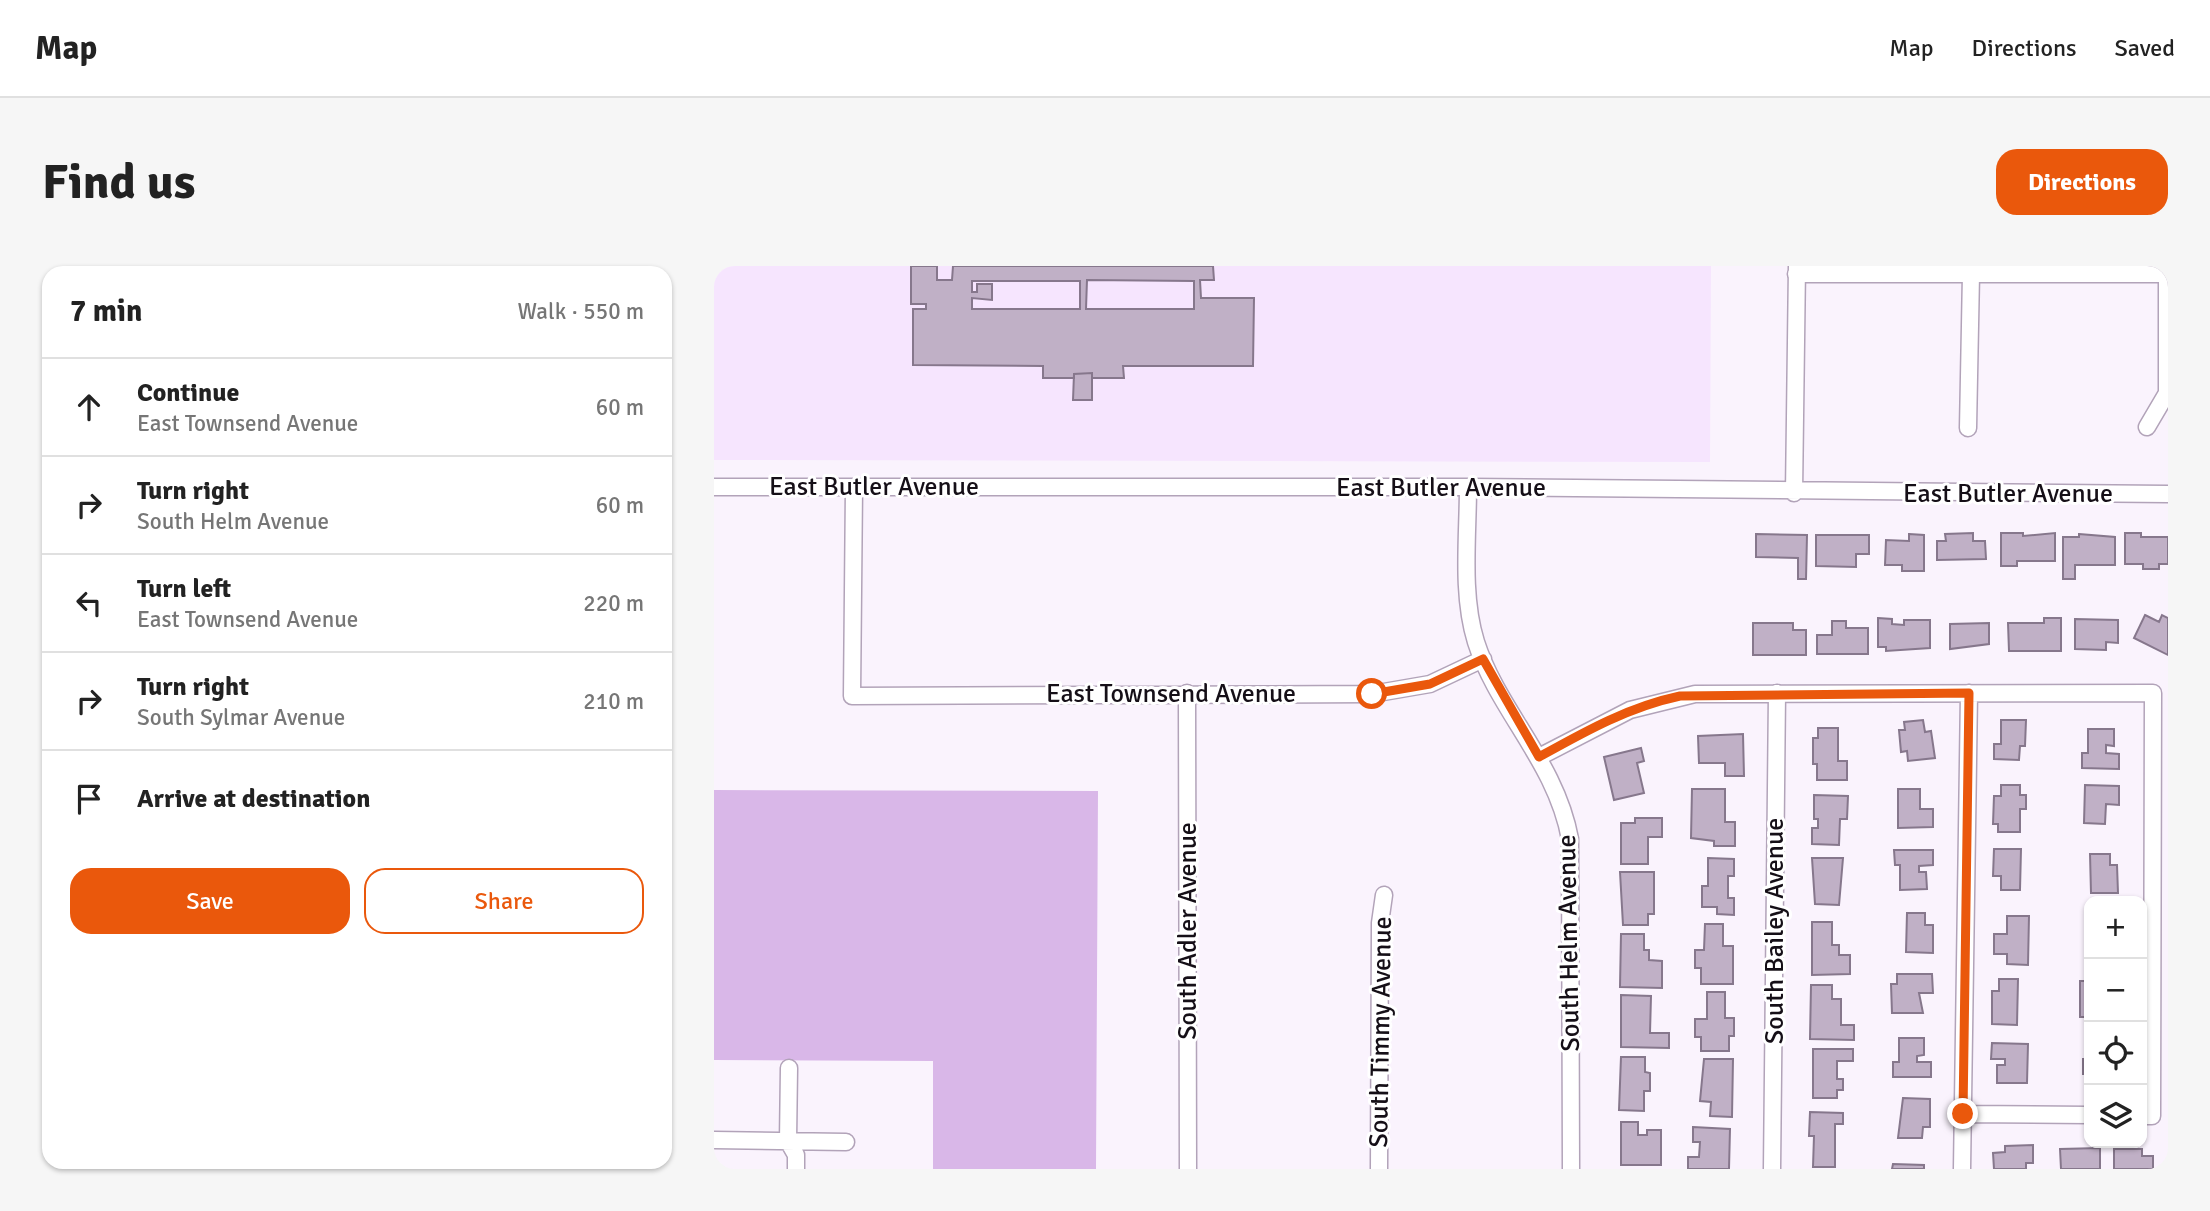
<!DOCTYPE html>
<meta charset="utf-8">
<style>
:root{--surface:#fff;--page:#f6f6f6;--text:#222;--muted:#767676;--line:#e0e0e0;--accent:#ea580c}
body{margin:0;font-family:Signika,sans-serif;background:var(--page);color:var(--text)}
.controls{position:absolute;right:21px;bottom:21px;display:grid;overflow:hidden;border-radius:14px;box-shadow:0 2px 5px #0004}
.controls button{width:63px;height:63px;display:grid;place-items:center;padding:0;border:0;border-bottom:2px solid var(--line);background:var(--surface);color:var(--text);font:35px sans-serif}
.stop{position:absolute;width:21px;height:21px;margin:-16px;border:5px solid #ea580c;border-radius:50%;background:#fff}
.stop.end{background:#ea580c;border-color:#fff;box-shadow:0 2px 7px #0008}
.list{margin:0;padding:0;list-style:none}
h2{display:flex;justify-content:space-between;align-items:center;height:91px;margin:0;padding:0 28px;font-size:30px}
h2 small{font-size:23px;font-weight:400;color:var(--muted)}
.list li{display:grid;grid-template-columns:46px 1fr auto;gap:21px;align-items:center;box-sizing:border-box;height:98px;padding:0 28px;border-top:2px solid var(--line)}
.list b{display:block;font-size:26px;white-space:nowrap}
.list p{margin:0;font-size:23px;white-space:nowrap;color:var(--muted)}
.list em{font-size:23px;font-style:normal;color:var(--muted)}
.actions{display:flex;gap:14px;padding:21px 28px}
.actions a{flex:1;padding:16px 0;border:2px solid var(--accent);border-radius:21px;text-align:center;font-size:24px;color:var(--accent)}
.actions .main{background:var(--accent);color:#fff}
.icon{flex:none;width:38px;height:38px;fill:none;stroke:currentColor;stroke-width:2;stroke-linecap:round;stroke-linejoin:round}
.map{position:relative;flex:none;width:1454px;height:903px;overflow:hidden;border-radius:21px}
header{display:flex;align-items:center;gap:42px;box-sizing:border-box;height:98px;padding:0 35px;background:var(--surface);border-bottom:2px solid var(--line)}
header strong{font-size:33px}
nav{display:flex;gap:38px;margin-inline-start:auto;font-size:24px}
.intro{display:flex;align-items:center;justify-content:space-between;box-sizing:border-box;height:168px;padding:0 42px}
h1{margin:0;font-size:49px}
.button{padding:18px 32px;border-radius:21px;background:var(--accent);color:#fff;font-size:24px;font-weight:700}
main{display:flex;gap:42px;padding:0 42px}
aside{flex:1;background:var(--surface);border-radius:21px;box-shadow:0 2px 5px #0004}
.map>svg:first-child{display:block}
.built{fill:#f6e5fe}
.green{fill:#d9b7e8}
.building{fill:#c0b0c6;stroke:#86778c;stroke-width:2;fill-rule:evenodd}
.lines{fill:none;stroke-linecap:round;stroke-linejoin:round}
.minor-casing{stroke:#b2a3b9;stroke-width:19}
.minor{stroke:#fff;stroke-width:16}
.route{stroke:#ea580c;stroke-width:9}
.labels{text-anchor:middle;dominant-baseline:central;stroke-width:6;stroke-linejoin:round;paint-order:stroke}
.street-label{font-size:26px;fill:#150f17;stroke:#fff}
</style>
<header>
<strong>Map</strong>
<nav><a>Map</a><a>Directions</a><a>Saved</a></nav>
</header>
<div class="intro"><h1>Find us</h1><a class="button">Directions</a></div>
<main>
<aside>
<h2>7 min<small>Walk · 550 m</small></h2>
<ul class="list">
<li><svg class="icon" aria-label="ahead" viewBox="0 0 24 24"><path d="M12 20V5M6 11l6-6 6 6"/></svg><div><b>Continue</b><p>East Townsend Avenue</p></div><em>60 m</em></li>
<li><svg class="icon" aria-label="right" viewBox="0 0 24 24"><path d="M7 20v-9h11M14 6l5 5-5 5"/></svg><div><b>Turn right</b><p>South Helm Avenue</p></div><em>60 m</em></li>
<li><svg class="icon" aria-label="left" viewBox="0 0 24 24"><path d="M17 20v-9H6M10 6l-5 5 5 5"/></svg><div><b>Turn left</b><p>East Townsend Avenue</p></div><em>220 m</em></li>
<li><svg class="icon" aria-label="right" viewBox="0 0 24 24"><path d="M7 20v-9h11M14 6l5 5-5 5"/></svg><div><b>Turn right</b><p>South Sylmar Avenue</p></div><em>210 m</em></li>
<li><svg class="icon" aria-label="arrive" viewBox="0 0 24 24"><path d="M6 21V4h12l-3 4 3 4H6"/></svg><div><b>Arrive at destination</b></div></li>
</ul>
<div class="actions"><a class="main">Save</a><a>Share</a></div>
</aside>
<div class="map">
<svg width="1454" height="903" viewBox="0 0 1454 903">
<rect width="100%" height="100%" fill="#faf3fd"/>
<path class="built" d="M0 0H997L996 196 0 194Z"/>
<path class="green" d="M0 524 384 525 382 903H219V795L0 794Z"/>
<path class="building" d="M197 0H223V14H238L239 0H499L500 14H486L487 32H540L539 100H409L410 112H378V107L360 108V112H329V100L199 99V43H212V38H197ZM373 14 480 15V43H372ZM258 15H366V43H258V32L278 34V18H263V26H258Z
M378 107V134H359L360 108Z
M1259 267V275H1271L1272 293 1223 294V275H1232L1231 268Z
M1287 267H1309V270L1341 267V295H1303V300H1287Z
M1411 267H1427V271H1454V298H1445V303H1429V298H1411Z
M1042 268 1093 269 1092 313H1084V292L1042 291Z
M1195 268 1210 269V305H1188V299H1171L1172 274 1195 275Z
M1365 268 1401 271V299H1361V313H1349V271H1365Z
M1102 269H1155V288H1142V301L1102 300Z
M1431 349 1445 356 1448 349 1454 352V389L1420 372Z
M1164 352 1178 353V358L1190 359V354H1216V382L1172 385V381H1164Z
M1330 352H1347V385H1295L1294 357H1330Z
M1361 353 1404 354V377L1392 376V384L1361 383Z
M1118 355H1132V362H1154V388H1103V369H1118Z
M1039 357H1079V364H1092V389H1039Z
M1275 357V378L1236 383V358Z
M1209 454 1211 466 1217 465 1221 492 1194 495 1193 485 1187 486 1185 464H1191L1190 456Z
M1287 454H1312L1311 480H1306L1305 494 1280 493V478H1287Z
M1104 462H1124V495H1133V514H1103V498H1099V472H1104Z
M1374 463H1400V480L1392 479V487L1405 488V503L1368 502V487H1374Z
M1029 468 1030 510H1011V497H985L984 470Z
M927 482 930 495 923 497 930 527 900 534 890 491Z
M1287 519H1306V529H1312V543H1306V566H1284V558H1279L1280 530H1287Z
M1371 519 1405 520V539L1392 538 1391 558 1370 557Z
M978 523H1011V556H1021V580H1000V575L977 572Z
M1184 523H1206V543H1219V561L1184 562Z
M1100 529 1134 530 1133 553H1126L1125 579 1098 578V562H1104V553H1100Z
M921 552H948V571H934V598H907V557H921Z
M1280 583H1307L1306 624H1287V610H1279Z
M1180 584H1219V599L1205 600V606H1212L1213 623 1186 624V599H1181Z
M1376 588H1396V599H1403L1404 627H1377Z
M994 592 1020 593V610H1014V632H1020V649L1003 648V641H988V620H994Z
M1098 592H1129L1125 639 1101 638Z
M906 606H940V648H934V659H909Z
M1193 647H1211V659H1219V687L1192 686Z
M1293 650H1315L1314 699 1293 698V688H1280V668H1293Z
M1098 656H1118V679H1125V689H1136V708L1098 709Z
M991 658H1009V680H1019V718H987V702H981V684H990Z
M907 668H930V684H935V694L948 695V722L906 721Z
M1183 708H1218L1219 727H1205L1209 747H1178L1177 718H1183Z
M1285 713H1304L1303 759 1278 758V725H1285Z
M1366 715H1375V751H1366Z
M1097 719H1118V733H1127V759H1140V774L1096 773Z
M993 726H1011V752H1020V770H1015V785H987V771H981V753H993Z
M907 729 937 730 936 767H955V782L907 781Z
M1185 772H1210V789L1203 790V796H1217V811H1179V796H1185Z
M1278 777 1314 778 1313 817H1283V799H1291V793H1277Z
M1099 783H1139V795H1123V813H1129V824H1123V832H1099Z
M907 791H931V806L936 807V825H930V845L905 844Z
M990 793H1019L1018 851 996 850 997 836 986 835Z
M1369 793H1375V808H1369Z
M1189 832 1216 833V861H1209L1208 872H1184Z
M1096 846 1129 847V858H1121V901H1099L1100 870H1095Z
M907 856H924V869H933V864H947V899H907Z
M979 861 1016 863 1015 903H974V891H985L986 876H979Z
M1319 879V897H1312V903H1280L1279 887 1291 886V880Z
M1386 882V903H1347L1346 883Z
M1400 883H1428V890H1439V903H1400Z
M1179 898 1210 899V903H1178Z"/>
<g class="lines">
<g class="minor-casing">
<path id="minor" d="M1082 8H1453
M1433 161 1453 127V0
M1254 162 1257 8
M0 221H754L1454 228
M140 221 138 430 658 428 716 418 769 393
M754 221C754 271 747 328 762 376 784 445 842 496 856 573L857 903
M1080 227 1083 0
M473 427 474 903
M825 491 916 444 981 428 1439 427 1438 850H1428
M75 802 74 875 82 889V903
M1249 848 1375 849
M0 874 132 876
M665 903 666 657 670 629
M1058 903 1063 427
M1248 903 1255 427"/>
</g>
<use href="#minor" class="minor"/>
</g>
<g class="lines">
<path class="route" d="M658 428 716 418 769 393 825 491C870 466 914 441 966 430L1255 427 1249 848"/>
</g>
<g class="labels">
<g class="street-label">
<text x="160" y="221">East Butler Avenue</text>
<text x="727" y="222">East Butler Avenue</text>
<text x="1294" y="228">East Butler Avenue</text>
<text x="457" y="428">East Townsend Avenue</text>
<text transform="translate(474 665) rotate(-90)">South Adler Avenue</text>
<text transform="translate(1061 665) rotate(-90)">South Bailey Avenue</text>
<text transform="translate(855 677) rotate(-91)">South Helm Avenue</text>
<text transform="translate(667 766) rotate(-89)">South Timmy Avenue</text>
</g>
</g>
</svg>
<div class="controls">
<button>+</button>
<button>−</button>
<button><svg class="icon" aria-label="locate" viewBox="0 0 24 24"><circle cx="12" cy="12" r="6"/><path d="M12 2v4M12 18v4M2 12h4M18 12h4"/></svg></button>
<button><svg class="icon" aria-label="layers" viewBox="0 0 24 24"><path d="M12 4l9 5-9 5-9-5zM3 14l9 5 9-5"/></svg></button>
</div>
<div class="stop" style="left:658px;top:428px"></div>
<div class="stop end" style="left:1249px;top:848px"></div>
</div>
</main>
